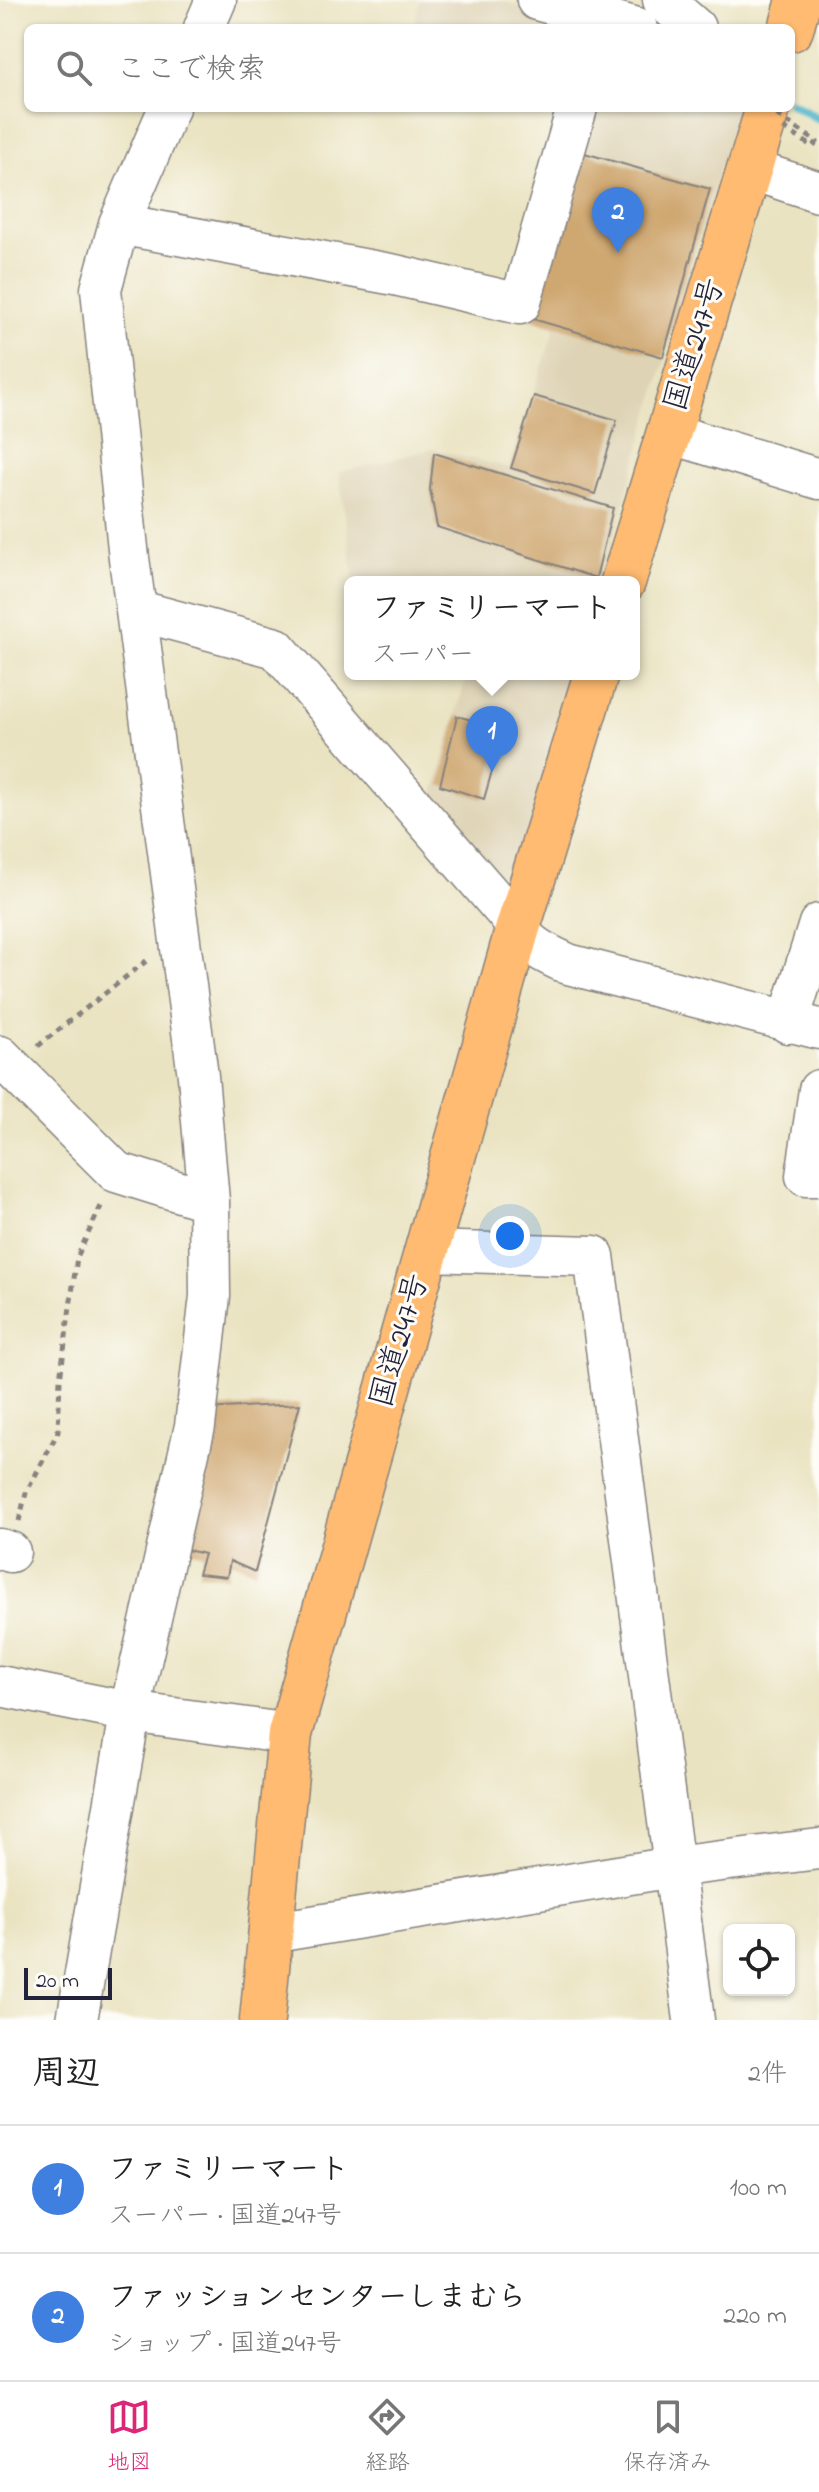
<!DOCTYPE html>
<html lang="ja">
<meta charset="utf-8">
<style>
:root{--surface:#fff;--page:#f6f6f6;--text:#222;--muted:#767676;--line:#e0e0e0;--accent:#db2777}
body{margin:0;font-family:"Indie Flower","Klee One",sans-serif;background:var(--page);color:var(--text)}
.controls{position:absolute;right:24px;bottom:24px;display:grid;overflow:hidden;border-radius:12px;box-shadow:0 2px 6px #0004}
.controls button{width:72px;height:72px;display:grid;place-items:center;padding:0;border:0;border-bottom:2px solid var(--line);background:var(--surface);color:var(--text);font:40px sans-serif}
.scale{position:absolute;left:24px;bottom:20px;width:88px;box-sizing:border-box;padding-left:8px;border:4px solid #22223b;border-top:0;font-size:22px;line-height:28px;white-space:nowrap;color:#22223b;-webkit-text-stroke:6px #fdfcf7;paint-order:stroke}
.you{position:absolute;left:510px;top:1236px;width:28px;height:28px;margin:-20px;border:6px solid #fff;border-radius:50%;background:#1a73e8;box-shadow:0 0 0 12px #1a73e833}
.badge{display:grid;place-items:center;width:52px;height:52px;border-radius:50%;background:var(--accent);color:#fff;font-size:26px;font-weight:700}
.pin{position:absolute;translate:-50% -66px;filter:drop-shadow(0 2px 4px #0008)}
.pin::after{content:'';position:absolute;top:42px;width:28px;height:24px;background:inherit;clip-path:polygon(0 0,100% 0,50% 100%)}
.popup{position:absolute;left:344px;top:576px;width:296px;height:104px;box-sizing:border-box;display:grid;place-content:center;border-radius:12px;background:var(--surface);filter:drop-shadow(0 2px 6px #0005);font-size:26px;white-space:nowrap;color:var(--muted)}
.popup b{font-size:30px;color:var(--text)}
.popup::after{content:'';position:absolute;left:50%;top:100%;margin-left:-16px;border:16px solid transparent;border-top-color:var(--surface)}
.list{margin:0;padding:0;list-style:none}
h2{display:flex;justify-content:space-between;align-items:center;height:104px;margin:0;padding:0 32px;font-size:34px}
h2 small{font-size:26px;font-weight:400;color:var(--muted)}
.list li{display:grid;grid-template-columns:52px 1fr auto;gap:24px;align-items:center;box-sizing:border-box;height:128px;padding:0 32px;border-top:2px solid var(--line)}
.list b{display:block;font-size:30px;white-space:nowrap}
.list p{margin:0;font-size:26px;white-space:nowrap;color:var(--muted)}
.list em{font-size:26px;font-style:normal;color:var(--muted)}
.icon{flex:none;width:44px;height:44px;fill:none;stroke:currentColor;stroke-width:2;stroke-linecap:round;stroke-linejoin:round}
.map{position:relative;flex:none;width:819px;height:2020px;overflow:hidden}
.search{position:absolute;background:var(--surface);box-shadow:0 2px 6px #0004;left:24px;right:24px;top:24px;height:88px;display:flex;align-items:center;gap:20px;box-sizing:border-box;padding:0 28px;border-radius:12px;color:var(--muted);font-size:30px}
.sheet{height:360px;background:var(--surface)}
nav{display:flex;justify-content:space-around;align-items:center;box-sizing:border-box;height:112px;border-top:2px solid var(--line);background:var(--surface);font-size:22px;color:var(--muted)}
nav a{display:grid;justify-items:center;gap:4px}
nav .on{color:var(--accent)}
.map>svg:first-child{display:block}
.built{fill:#ded3b5}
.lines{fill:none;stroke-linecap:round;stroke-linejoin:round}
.stream{stroke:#4db6cb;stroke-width:9}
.building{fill:#cfa771}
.minor-casing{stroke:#86827e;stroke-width:43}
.highway-casing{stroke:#86827e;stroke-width:47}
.path{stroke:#86827e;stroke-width:5;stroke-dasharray:6 6;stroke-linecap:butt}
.minor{stroke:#fff;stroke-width:40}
.highway{stroke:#ffbb71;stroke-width:44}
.path-bridge{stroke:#86827e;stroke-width:5;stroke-dasharray:6 6;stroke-linecap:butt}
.labels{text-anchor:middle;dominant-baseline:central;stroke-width:6;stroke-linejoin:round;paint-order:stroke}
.street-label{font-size:32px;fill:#22223b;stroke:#fdfcf7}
</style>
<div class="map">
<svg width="819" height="2020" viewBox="0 0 819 2020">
<rect width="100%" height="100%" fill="#fdfcf7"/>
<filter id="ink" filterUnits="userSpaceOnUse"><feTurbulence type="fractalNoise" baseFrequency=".0125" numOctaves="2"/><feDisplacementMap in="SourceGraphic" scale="16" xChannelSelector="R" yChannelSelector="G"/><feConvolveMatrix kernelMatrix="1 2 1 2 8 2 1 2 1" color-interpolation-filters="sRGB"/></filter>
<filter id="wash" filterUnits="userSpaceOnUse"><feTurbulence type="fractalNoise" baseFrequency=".006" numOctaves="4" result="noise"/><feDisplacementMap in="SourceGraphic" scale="32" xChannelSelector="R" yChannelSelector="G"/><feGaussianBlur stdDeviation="1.8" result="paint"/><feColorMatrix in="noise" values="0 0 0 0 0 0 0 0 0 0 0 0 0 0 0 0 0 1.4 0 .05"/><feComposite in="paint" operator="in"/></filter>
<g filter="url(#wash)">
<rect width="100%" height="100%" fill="#eae3c1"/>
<path class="built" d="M420 0H496L597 28H413Z
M552 108H738L601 582H360L354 578 339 473 432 449 509 468 555 328 522 318 579 117Z
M467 674H574L507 908 428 816Z"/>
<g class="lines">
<path class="stream" d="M791 103 819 119"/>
</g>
<g id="blocks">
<path class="building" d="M574 150 710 189 663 357 526 317Z
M534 396 617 420 595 494 511 468Z
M434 453 613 508 596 578 437 527 430 489Z
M457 716 504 729 484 799 440 785Z
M300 1404 255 1572 230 1561 227 1577 198 1574 204 1554 175 1547 204 1409Z"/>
</g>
</g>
<g filter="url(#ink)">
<use href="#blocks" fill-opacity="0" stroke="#86827e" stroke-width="2"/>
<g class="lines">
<g class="minor-casing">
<path id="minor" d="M537 0 637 28
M663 0 695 28
M204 28 216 0
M749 169 819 192
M119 224 395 275 520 304 577 108
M669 433 819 479
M136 610 276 648 508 915C525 944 539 951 568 964L819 1029
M788 1023 819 924
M0 1056 116 1172 209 1201
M819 1090 806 1176H819
M426 1251 594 1256 694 2020
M0 1549 10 1552
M0 1686 130 1712 290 1734
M269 1933 673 1867 819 1849
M77 2020 133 1697 195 1426 210 1296 209 1201 198 1076 129 558 101 289 119 224 169 108"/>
</g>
<g class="highway-casing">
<path id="highway" d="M791 29 799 0
M623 582 768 108
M262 2020 290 1734 517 931 596 674"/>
</g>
<path class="path" d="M38 1046 150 958
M19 1521 26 1493 58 1432 60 1379 77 1257 103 1202"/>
<use href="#minor" class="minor"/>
<use href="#highway" class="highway"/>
<path class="path-bridge" d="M767 108 817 142 813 147 782 127"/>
</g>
</g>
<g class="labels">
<g class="street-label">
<text transform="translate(696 345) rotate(-73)">国道247号</text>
<text transform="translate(401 1341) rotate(-74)">国道247号</text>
</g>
</g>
</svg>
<div class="controls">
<button><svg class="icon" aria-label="locate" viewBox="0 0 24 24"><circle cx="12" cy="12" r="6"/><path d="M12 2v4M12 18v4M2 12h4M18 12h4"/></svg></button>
</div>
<div class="scale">20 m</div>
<div class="you"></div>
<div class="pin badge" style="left:492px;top:772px;background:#3f7fe0">1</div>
<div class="popup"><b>ファミリーマート</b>スーパー</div>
<div class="pin badge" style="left:618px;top:253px;background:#3f7fe0">2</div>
<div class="search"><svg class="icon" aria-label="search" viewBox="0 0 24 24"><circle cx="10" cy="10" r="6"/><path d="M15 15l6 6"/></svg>ここで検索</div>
</div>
<section class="sheet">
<h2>周辺<small>2件</small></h2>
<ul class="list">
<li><span class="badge" style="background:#3f7fe0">1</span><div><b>ファミリーマート</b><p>スーパー · 国道247号</p></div><em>100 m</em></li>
<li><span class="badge" style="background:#3f7fe0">2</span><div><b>ファッションセンターしまむら</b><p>ショップ · 国道247号</p></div><em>220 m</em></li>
</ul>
</section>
<nav>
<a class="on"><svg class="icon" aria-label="map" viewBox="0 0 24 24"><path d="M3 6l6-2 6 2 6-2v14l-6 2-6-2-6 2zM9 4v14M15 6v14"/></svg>地図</a>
<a><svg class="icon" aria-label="directions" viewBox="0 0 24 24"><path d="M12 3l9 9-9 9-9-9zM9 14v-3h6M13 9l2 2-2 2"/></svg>経路</a>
<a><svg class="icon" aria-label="saved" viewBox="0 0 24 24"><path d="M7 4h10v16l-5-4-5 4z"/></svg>保存済み</a>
</nav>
